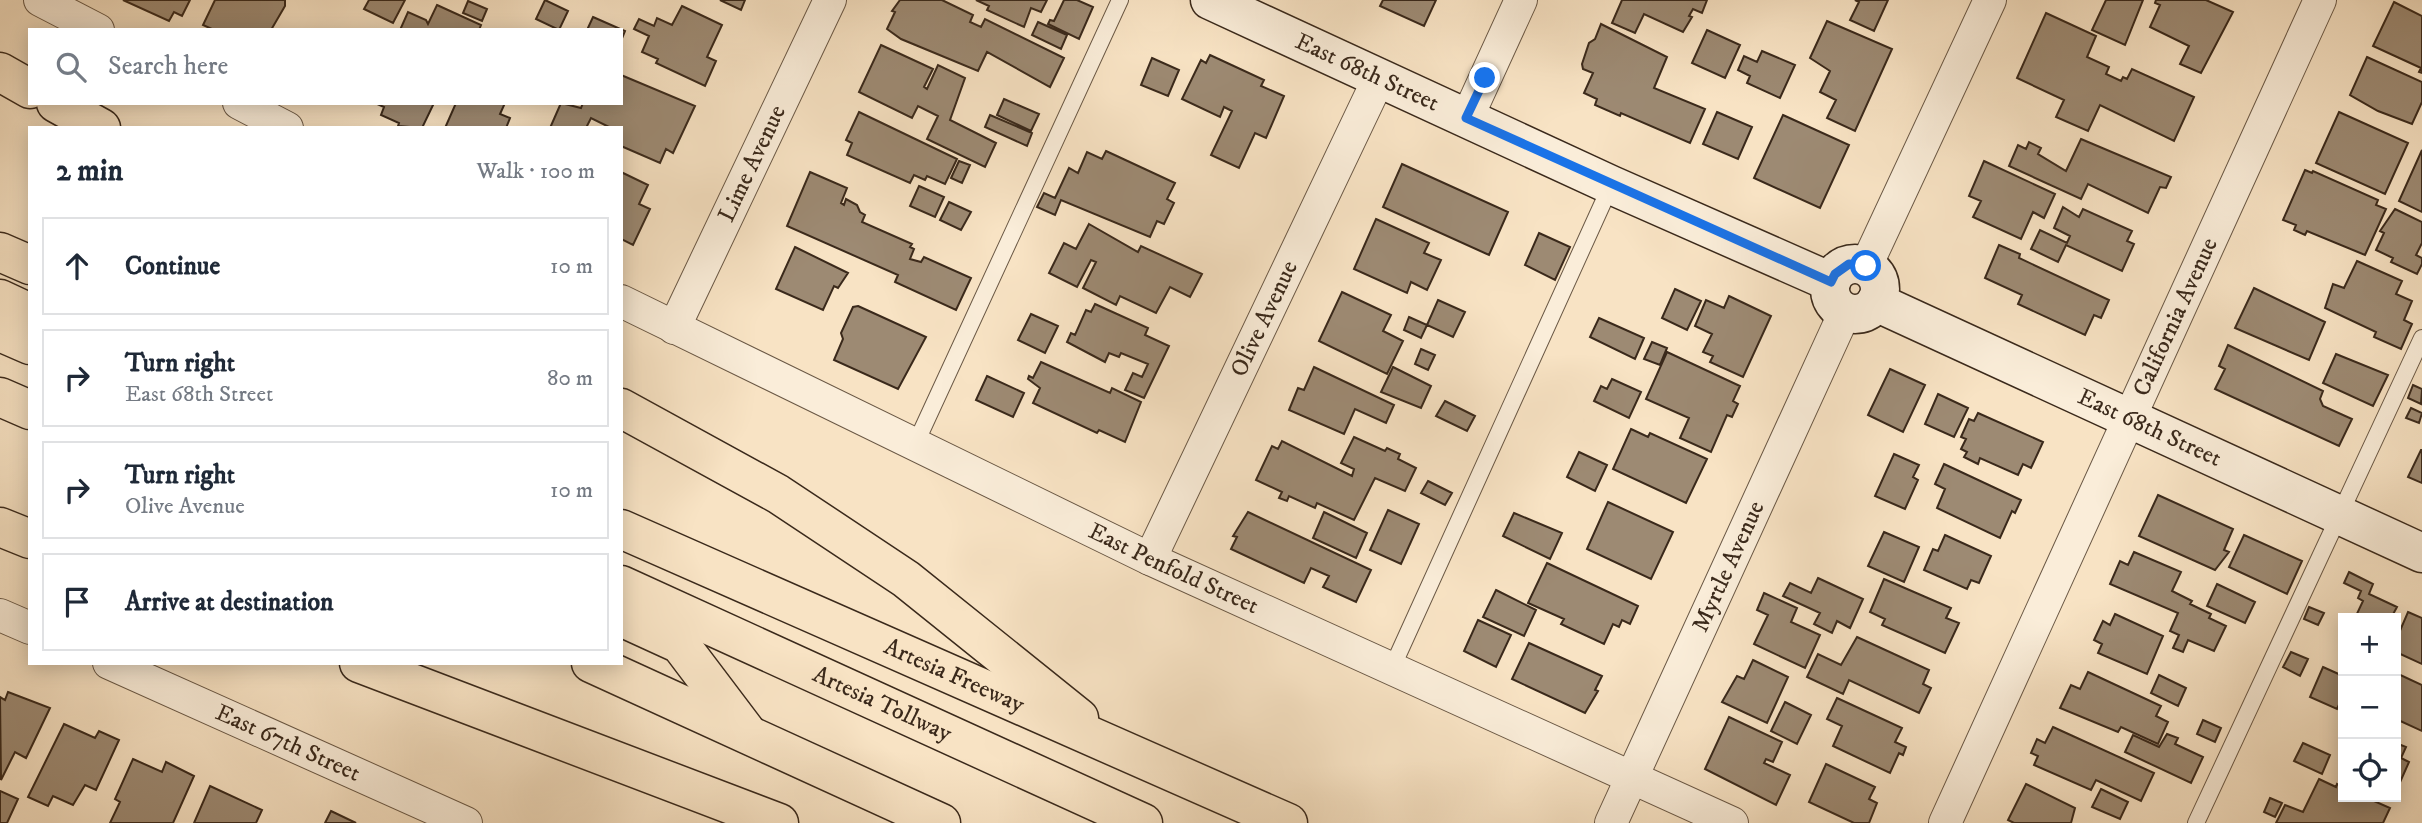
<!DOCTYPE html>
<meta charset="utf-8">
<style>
:root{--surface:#fff;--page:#f2f2f3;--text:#1f2937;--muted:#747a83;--line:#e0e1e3}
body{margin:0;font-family:"IM FELL DW Pica",serif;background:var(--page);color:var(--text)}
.controls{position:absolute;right:21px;bottom:21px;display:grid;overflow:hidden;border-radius:0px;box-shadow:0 4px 18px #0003}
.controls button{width:63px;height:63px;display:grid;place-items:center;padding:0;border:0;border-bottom:2px solid var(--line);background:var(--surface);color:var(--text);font:35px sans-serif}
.stop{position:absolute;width:21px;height:21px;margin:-16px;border:5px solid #1a73e8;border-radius:50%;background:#fff}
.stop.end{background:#1a73e8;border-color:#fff;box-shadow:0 2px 7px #0008}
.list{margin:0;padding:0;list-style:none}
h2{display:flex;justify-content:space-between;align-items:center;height:91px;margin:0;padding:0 28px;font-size:30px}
h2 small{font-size:23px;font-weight:400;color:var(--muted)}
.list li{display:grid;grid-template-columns:46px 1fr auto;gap:21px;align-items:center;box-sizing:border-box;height:98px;margin:0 14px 14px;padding:0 14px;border:2px solid var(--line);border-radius:0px}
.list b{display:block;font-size:26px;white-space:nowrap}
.list p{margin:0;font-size:23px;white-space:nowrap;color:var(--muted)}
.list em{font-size:23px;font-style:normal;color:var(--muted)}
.icon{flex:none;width:38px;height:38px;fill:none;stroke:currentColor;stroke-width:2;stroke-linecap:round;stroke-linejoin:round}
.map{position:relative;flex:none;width:2422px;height:823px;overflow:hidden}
.search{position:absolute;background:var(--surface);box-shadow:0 4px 18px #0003;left:28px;top:28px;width:595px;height:77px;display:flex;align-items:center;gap:18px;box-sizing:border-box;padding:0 24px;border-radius:0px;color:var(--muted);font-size:26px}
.panel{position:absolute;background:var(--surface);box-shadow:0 4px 18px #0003;left:28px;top:126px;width:595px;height:539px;border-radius:0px}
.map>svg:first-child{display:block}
.building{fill:#9d8a73;stroke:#3a291b;stroke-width:2}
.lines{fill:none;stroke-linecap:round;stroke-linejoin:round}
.lane-casing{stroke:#6a5845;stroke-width:18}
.street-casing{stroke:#6a5845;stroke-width:34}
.secondary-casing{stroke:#3a291b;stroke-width:41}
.highway-casing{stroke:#3a291b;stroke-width:41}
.lane{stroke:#faedd9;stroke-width:16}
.street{stroke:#faedd9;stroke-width:32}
.secondary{stroke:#faedd9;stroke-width:38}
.highway{stroke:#f8e3c4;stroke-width:38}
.route{stroke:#1a73e8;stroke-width:9}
.labels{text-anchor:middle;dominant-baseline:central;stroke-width:6;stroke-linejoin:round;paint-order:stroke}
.street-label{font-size:24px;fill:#3a291b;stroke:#faedd9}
</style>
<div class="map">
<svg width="2422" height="823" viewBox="0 0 2422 823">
<rect width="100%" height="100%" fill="#f8e3c4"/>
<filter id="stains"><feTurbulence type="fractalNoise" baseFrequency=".00286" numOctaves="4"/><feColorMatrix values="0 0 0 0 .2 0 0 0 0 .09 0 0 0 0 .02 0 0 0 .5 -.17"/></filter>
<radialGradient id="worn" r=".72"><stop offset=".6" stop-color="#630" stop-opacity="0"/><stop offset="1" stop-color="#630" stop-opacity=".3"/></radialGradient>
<path class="building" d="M123 0H190L182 16 174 12 169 21Z
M215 0H285V6L271 30H214L203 25Z
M369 0H405L393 23 364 9Z
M545 0 568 11 559 30 536 19Z
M720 0H745L741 10Z
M900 0H942L973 15 970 22 981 27 985 19 1064 58 1050 87 987 52 978 71 901 39 887 29 895 12 892 11Z
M976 0H1047L1041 12 1031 8 1024 27 987 10 989 6Z
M1064 0H1077L1093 7 1079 39 1048 24 1050 20 1054 21Z
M1383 0H1436L1424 26 1380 6Z
M1622 0H1707L1702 13 1693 9 1689 16 1692 17 1683 32 1644 14 1635 33 1612 23Z
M1855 0H1888L1874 31 1850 20 1859 2Z
M2106 0H2143L2125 45 2092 30Z
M2156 0H2206L2233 12 2201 73 2180 64 2189 46 2150 27 2160 5 2155 3Z
M468 1 487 9 482 21 463 13Z
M2394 2 2422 16V73L2419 72 2421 68 2373 46Z
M437 5 481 25 479 30H400L408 12 426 20 428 24Z
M682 6 722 25 707 57 716 61 705 86 656 63 658 59 642 52 649 36 634 29 639 19 654 26 657 18 672 25Z
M2046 13 2096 36 2087 57 2109 67 2106 74 2121 81 2123 77 2127 79 2132 69 2194 97 2174 141 2100 105 2088 131 2056 117 2064 100 2017 78Z
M593 17 625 31 621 41V30H587Z
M1827 21 1892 49 1855 131 1827 118 1836 100 1820 92 1830 71 1810 58Z
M1038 22 1067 35 1061 49 1032 35Z
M1601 24 1667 57 1654 88 1705 109 1690 143 1621 113 1620 116 1595 105 1597 99 1584 93 1593 73 1583 69 1582 64 1589 43 1595 39Z
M1707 30 1740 45 1725 78 1692 63Z
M881 45 933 69 924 87 927 89 938 65 965 78 950 120 996 143 985 167 927 139 938 116 918 106 912 118 859 92Z
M1762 51 1795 65 1780 98 1747 83 1750 76 1738 70 1744 56 1757 62Z
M1210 55 1264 80 1261 86 1284 96 1266 138 1255 133 1239 168 1211 155 1232 111 1224 107 1220 117 1182 99 1201 60 1206 63Z
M2367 57 2422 82V102L2412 124 2378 111 2350 95Z
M1152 58 1179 70 1168 96 1141 85Z
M621 75 695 106 673 153 666 149 660 163 621 146V128H611L591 118 586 128H550L561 103 581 108 583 103H621Z
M1004 99 1039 114 1031 131 997 115Z
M375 103H434L422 128 398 126 399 123 381 115 384 107Z
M456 103H505L500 114 510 118 506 128H445Z
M859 112 957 159 945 184 927 176 925 180 914 175 910 183 847 155 852 143 846 140Z
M1717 112 1752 127 1738 159 1703 144Z
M2339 112 2408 143 2385 194 2316 163Z
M990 115 1032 133 1027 146 985 127Z
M1783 115 1849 145 1820 208 1754 178Z
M2081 139 2171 177 2166 188 2160 187 2148 213 2088 184 2081 199 2009 166 2018 145 2026 149 2029 142 2041 148 2038 154 2066 171Z
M2422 150V212L2399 201Z
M1106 151 1175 183 1167 199 1174 203 1164 224 1157 221 1150 237 1061 200 1055 215 1037 207 1044 193 1055 198 1069 168 1078 173 1087 152 1102 159Z
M959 161 970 165 962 183 951 178Z
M1984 161 2055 194 2044 218 2033 212 2021 239 1973 217 1981 201 1969 196Z
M1402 164 1508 212 1489 255 1383 207Z
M2305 170 2312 173 2313 171 2378 200 2376 205 2386 209 2365 255 2307 231 2305 235 2294 230 2296 225 2283 220Z
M621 172 648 185 639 204 650 209 633 245 621 239Z
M810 172 847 188 841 203 844 205 846 199 857 205 860 212 865 215 862 222 912 244 910 247 914 249 910 259 921 262 924 257 971 278 956 310 895 282 898 275 787 226Z
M919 186 944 197 935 217 910 206Z
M949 202 971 212 961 230 940 220Z
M2063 207 2079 217 2083 209 2132 231 2127 241 2134 244 2122 271 2066 245 2058 262 2031 249 2040 230 2067 243 2070 236 2054 228Z
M2395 209 2422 222V243L2416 255 2422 258V264L2417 274 2391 262 2393 258 2376 250 2384 233 2380 231Z
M1376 219 1429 243 1424 253 1441 260 1427 290 1411 282 1407 293 1354 269Z
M1089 224 1138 252 1141 246 1202 274 1190 297 1170 287 1156 313 1120 296 1116 305 1083 288 1096 262 1091 260 1077 287 1049 273 1064 243 1076 249Z
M1539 233 1570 247 1555 280 1525 265Z
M1999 245 2020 254 2019 258 2109 300 2101 318 2094 315 2085 335 2018 304 2022 295 1985 278Z
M795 247 848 273 838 288 834 286 823 310 776 289Z
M2357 261 2402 281 2396 294 2412 301 2404 320 2412 324 2401 349 2374 337 2376 332 2325 308 2333 284 2344 288Z
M2254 288 2325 322 2309 360 2235 328Z
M1675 289 1701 301 1687 330 1662 318Z
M1342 292 1391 315 1383 331 1403 341 1387 374 1319 341Z
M1729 296 1771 316 1743 377 1710 362 1713 356 1703 352 1712 334 1695 326 1706 300 1724 308Z
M1438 300 1465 312 1453 337 1427 325Z
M1095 304 1148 328 1145 335 1169 346 1144 398 1125 390 1133 373 1142 377 1148 364 1121 353 1119 357 1109 353 1105 362 1067 342 1071 333 1075 335 1086 310 1091 312Z
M858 306 926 337 898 389 834 360 843 339 841 333 853 307Z
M1031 314 1058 326 1045 353 1018 340Z
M1409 317 1427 325 1421 338 1404 330Z
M1599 318 1644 338 1635 359 1590 337Z
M1652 342 1667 348 1660 365 1644 359Z
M2228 345 2323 391 2320 399 2323 406 2352 419 2339 446 2215 389 2225 369 2219 366Z
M1421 349 1435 355 1428 370 1415 364Z
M1667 352 1740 386 1733 401 1738 404 1732 417 1727 415 1711 452 1680 438 1689 418 1646 399Z
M2336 354 2388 375 2373 406 2323 383Z
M1041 362 1110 393 1112 388 1141 402 1125 442 1099 430 1097 433 1033 403 1040 388 1028 379 1029 376 1033 378Z
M1314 367 1394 405 1386 423 1355 409 1344 434 1289 410 1298 388 1304 390Z
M1393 367 1431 386 1421 408 1381 392Z
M1890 369 1925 385 1903 432 1868 415Z
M987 376 1024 393 1013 417 976 400Z
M1612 379 1641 392 1629 418 1594 401 1601 386 1607 389Z
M2413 385 2422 389 2421 404 2408 398Z
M1938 394 1968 408 1954 437 1925 424Z
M1445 401 1475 416 1467 431 1436 416Z
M2411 408 2422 413 2419 423 2406 418Z
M1978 413 2043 442 2031 468 2023 464 2018 475 1980 458 1978 464 1964 457 1967 452 1961 449 1966 439 1961 437 1969 419 1974 421Z
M1631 429 1648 437 1650 433 1707 459 1686 503 1613 469Z
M1354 437 1385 451 1387 448 1400 454 1398 459 1416 468 1405 491 1375 478 1354 520 1317 503 1315 508 1289 496 1287 501 1279 498 1282 492 1256 480 1272 446 1278 449 1282 441 1352 476 1354 469 1341 463Z
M2421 450H2422V483L2408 477Z
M1579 452 1607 465 1595 491 1567 477Z
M1894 454 1919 465 1913 477 1918 480 1905 509 1875 496Z
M1944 464 2021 500 2015 513 2012 511 2000 538 1937 508 1945 489 1935 484Z
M1428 481 1452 493 1445 505 1421 493Z
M2158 495 2233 529 2224 550 2229 552 2215 570 2139 536Z
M1608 502 1673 532 1651 579 1587 549Z
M1388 510 1419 524 1401 564 1370 550Z
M1248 512 1371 570 1356 602 1323 587 1329 576 1311 568 1304 583 1231 549 1237 537 1233 536Z
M1324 512 1367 533 1356 558 1313 538Z
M1514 513 1562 533 1550 559 1503 536Z
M1884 532 1919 547 1904 582 1868 566Z
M1945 535 1991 556 1979 583 1971 580 1967 589 1924 570 1933 549 1938 551Z
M2244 535 2302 561 2287 594 2229 567Z
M2134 552 2181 572 2172 591 2192 601 2190 604 2211 614 2209 618 2226 626 2214 651 2188 640 2183 652 2173 648 2179 635 2170 631 2178 613 2110 584 2120 561 2128 565Z
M1547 563 1638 606 1630 624 1622 620 1619 627 1613 624 1604 644 1561 624 1564 619 1528 603Z
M2349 572 2373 584 2369 594 2397 607 2391 618H2355L2363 601 2358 598 2361 591 2344 583Z
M1818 578 1863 599 1850 628 1837 621 1832 633 1814 624 1820 613 1783 596 1790 583 1811 593Z
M1884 579 1951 608 1946 618 1959 623 1945 653 1882 625 1885 619 1870 612Z
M2217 584 2255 602 2245 623 2207 606Z
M1496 590 1536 610 1524 636 1483 617Z
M1764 593 1797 608 1791 622 1820 635 1805 668 1754 644 1768 615 1757 610Z
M2309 607 2324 613 2318 625 2304 619Z
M2408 612 2422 618V664L2396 652V640Z
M2115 614 2163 636 2147 674 2098 653 2102 644 2094 640 2103 621 2110 625Z
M1478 620 1511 635 1496 667 1464 651Z
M1857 637 1929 670 1923 684 1931 688 1919 713 1849 680 1843 694 1807 677 1818 654 1841 665Z
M1529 643 1602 676 1595 690 1598 691 1585 713 1512 679Z
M2291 652 2308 659 2300 676 2283 667Z
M1753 660 1788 677 1767 723 1722 702 1737 676 1744 679Z
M2323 667 2343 676V696L2337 709 2310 697Z
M2088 672 2161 706 2156 716 2168 722 2158 744 2121 727 2118 732 2060 708 2071 685 2080 689Z
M2396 673 2422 685V731L2396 719Z
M2159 675 2186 688 2178 706 2151 693Z
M8 692 50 708 26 758 15 752 1 780 0 697 5 700Z
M1837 698 1902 728 1895 742 1906 747 1903 755 1899 753 1890 773 1833 746 1842 726 1827 719Z
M1785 702 1811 715 1797 744 1771 731Z
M1729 717 1782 742 1773 762 1766 759 1764 763 1790 775 1776 805 1705 769Z
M2203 720 2221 728 2215 742 2197 734Z
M64 724 95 738 99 731 119 740 96 790 85 785 73 805 53 796 48 806 28 797Z
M2053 727 2154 773 2141 801 2096 780 2091 790 2034 765 2038 756 2031 753 2037 739 2045 743Z
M2167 734 2178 738 2175 744 2203 757 2191 783 2125 752 2133 735 2159 747Z
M2303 743 2330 755 2322 774 2294 761Z
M2396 743 2406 747 2401 758 2409 762 2397 789Z
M133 759 162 772 166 762 194 776 173 823H110L120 802 115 799Z
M1826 764 1875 787 1869 799 1877 803 1869 823H1854L1809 802Z
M2319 779 2336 787 2337 784 2343 787V797H2365L2390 808 2383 823H2276L2285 805 2303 812Z
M2026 784 2075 808 2071 823H2014L2008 820Z
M210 786 262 810 256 823H194Z
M2101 789 2128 802 2120 819 2092 807Z
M0 791 18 799 7 823H0Z
M2270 798 2282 803 2275 817 2264 812Z
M331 811 356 823H325Z"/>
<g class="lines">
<g class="lane-casing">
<path id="lane" d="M915 445 1120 0
M1392 668 1611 185
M2196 823 2422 338"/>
</g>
<g class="street-casing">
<g id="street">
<path d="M40 0 98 30"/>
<path d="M239 103 287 128"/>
<path d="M1467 118 1521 0"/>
<path d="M1866 266 1990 0"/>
<path id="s1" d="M621 301 1150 559 1732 823"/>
<path id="s2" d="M674 328 830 0"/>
<path id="s3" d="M1150 559 1379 78"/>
<path d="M0 615 30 628"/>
<path id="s4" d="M109 663 466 823"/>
<path id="s5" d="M1611 823 1845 312"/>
<path id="s6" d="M1945 823 2320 0"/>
</g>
</g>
<g class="secondary-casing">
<g id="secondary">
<path id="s7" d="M1210 0 1611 185 1831 282"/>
<circle cx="1855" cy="289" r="25"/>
<path id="s8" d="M1876 302 2422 553"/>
</g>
</g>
<g class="highway-casing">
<g id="highway">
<path d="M0 72 30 89"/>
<path d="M56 103 101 128"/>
<path d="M0 252 30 265"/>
<path d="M0 299 30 313"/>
<path d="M0 332 30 345"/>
<path d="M0 397 30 410"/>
<path d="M621 408 778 494 906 579 1079 718"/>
<path d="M0 527 30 539"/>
<path id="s9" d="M621 529 1288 823"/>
<path id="s10" d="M621 585 1143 823"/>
<path d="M621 617 680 644 745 730"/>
<path d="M359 663 779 823"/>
<path d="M591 663 941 823"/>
</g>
</g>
<use href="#lane" class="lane"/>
<use href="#street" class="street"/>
<use href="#secondary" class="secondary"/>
<use href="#highway" class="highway"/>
</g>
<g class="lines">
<path class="route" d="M1485 78 1466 118 1831 282 1835 274 1849 264 1866 266"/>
</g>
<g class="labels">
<g class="street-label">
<text stroke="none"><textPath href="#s7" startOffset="173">East 68th Street</textPath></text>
<text stroke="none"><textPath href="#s2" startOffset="182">Lime Avenue</textPath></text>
<text stroke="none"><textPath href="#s6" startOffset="556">California Avenue</textPath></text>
<text stroke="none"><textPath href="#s3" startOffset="266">Olive Avenue</textPath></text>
<text stroke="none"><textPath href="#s8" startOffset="301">East 68th Street</textPath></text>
<text stroke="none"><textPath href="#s5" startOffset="282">Myrtle Avenue</textPath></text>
<text stroke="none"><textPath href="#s1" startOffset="614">East Penfold Street</textPath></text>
<text stroke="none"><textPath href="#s9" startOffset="364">Artesia Freeway</textPath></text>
<text stroke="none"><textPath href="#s10" startOffset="287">Artesia Tollway</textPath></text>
<text stroke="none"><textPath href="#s4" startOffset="196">East 67th Street</textPath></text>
</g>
</g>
<rect width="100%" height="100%" filter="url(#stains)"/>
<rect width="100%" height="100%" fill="url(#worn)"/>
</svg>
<div class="controls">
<button>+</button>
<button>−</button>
<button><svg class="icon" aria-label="locate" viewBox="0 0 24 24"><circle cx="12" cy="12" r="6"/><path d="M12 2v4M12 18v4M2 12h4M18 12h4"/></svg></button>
</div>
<div class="stop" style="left:1866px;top:266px"></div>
<div class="stop end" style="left:1485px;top:78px"></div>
<div class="search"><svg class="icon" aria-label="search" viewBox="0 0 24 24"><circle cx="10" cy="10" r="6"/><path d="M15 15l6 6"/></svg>Search here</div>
<section class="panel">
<h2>2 min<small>Walk · 100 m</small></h2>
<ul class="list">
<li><svg class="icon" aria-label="ahead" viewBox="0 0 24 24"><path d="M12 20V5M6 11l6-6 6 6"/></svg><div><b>Continue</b></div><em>10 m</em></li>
<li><svg class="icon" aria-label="right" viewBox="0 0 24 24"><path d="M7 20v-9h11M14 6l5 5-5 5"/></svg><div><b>Turn right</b><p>East 68th Street</p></div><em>80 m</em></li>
<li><svg class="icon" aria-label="right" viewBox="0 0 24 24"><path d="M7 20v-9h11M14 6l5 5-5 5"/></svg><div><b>Turn right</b><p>Olive Avenue</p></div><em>10 m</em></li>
<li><svg class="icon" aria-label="arrive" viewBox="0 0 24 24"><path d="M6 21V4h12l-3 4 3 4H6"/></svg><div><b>Arrive at destination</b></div></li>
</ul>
</section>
</div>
